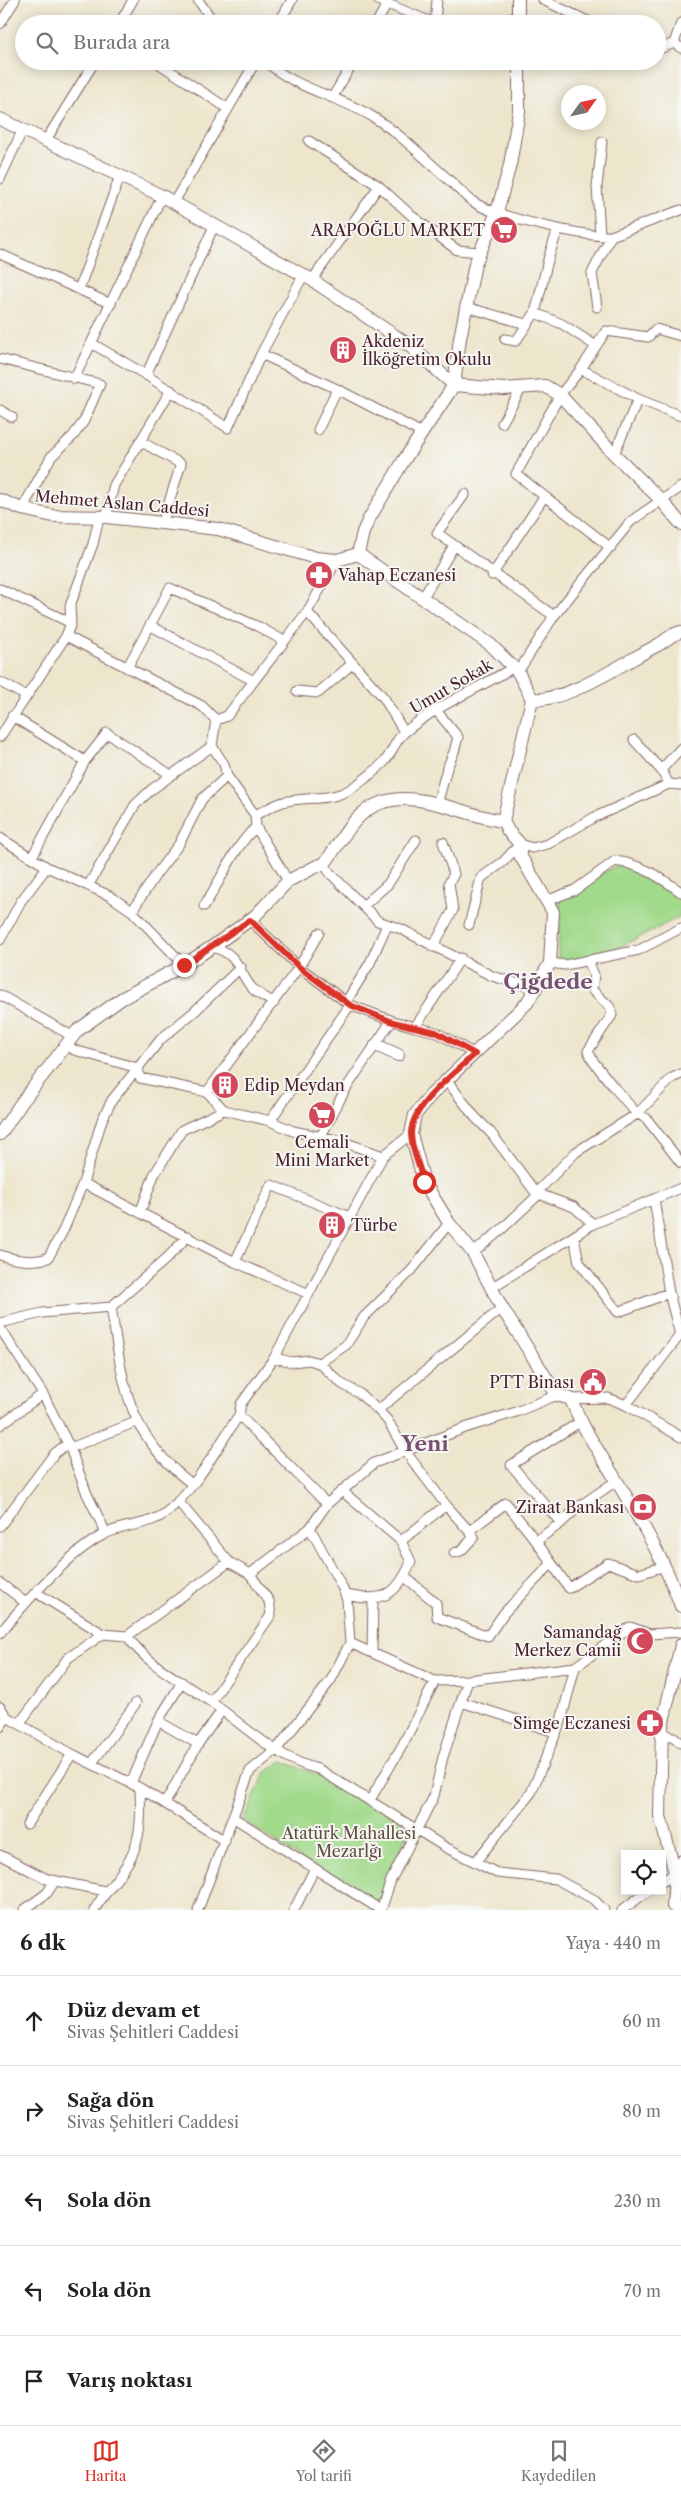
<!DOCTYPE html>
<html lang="tr">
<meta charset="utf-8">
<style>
:root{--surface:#fff;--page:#f6f6f6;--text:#202124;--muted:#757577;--line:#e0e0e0;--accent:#d93025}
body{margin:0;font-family:"Libre Caslon Text",serif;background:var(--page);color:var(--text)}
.controls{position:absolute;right:15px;bottom:15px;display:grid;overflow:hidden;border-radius:0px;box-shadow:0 2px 12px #0003}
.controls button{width:45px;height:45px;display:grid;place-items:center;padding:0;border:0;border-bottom:1px solid var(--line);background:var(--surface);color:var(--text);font:25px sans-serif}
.compass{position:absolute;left:561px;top:85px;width:45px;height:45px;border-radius:50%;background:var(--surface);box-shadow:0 2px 12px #0003;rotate:56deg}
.stop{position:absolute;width:15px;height:15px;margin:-11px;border:4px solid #d93025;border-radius:50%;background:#fff}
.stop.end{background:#d93025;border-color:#fff;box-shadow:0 1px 5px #0008}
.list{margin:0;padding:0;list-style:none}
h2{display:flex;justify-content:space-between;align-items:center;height:65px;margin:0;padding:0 20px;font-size:21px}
h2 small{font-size:16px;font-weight:400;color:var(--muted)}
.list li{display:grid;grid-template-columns:32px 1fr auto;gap:15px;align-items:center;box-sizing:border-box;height:90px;padding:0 20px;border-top:1px solid var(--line)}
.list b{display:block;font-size:19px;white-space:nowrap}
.list p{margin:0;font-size:16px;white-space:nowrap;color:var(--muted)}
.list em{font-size:16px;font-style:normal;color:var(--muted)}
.icon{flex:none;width:28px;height:28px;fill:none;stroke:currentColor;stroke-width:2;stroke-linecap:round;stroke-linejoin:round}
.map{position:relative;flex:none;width:681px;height:1910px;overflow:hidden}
.search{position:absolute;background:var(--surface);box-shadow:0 2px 12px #0003;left:15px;right:15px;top:15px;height:55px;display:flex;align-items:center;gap:12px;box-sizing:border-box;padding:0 18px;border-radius:28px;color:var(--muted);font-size:19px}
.sheet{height:515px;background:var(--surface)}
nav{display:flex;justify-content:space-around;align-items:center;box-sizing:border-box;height:70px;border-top:1px solid var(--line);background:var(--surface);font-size:14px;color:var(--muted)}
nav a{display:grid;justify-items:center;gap:2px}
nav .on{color:var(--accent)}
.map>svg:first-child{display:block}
.green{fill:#a2da8c;stroke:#767c5c}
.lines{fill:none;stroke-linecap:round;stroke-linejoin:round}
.street-casing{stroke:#836564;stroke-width:11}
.secondary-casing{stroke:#836564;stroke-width:14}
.street{stroke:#fff;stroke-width:9}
.secondary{stroke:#fff;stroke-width:12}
.route{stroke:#d93025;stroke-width:6}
.labels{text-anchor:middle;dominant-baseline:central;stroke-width:4;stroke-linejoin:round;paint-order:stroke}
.poi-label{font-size:16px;fill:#4a1f2b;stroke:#f6f6f2;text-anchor:end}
.street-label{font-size:16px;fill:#4a1f2b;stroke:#f6f6f2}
.park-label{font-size:16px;fill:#604e43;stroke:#f6f6f2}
.district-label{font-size:21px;font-weight:bold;fill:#775072;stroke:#f6f6f2}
</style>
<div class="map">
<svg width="681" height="1910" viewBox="0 0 681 1910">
<rect width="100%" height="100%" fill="#f6f6f2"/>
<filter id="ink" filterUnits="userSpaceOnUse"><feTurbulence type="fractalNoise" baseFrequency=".02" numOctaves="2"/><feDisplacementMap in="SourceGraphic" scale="10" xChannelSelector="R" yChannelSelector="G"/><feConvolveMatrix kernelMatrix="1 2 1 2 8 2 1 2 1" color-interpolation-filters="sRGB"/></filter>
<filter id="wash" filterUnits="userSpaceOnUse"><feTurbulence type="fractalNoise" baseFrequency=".0096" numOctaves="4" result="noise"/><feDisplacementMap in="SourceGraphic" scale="20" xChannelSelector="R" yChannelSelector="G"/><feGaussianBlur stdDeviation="1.12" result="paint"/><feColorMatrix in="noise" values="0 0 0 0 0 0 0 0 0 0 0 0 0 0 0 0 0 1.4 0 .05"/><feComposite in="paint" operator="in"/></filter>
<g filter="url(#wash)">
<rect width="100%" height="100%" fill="#ede6cd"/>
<path class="green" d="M615 866C640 867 661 884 681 896L679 917C636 939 607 957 558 964L560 892 578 888Z
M282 1761 329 1779 410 1826 376 1910 243 1820 266 1772Z"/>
</g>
<g filter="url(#ink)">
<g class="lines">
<g class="street-casing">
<path id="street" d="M198 0 215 24
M378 0 436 24
M543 0 594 24
M0 24 15 0
M119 24 133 0
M278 24 292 0
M376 24 387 4
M435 24 437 0
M674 43 681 23
M657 50 674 43 681 48
M155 61 227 108
M265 61C299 91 337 95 373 117 401 134 425 159 449 180 457 187 465 197 475 203 497 217 584 237 611 236L681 210
M332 98 354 61
M46 140 95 61
M309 141 379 186
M0 179 23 129
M174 202 256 61
M558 229 549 256 535 313 562 324 596 346
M600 236 597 186 602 142
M0 254 111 304
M312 280 379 186 412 216 457 250 480 252
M79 289 120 176
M466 307 526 324
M597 307 592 273 611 236
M505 339 516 341 535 313
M91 343 146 375 228 428 261 354 303 276
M261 354 337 389 422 433
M0 359 100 384 84 421 73 436 51 457 22 509
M581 369 638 399 681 416
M146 375 214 226
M74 379 162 196
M0 410 12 417
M502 423 521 389
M318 430 337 389
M140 441 181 464 163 521
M614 454 638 399
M465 494 437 533 554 616
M106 517 114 485 171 390
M611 548 516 474 560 395 581 369 606 331 648 337 656 329 681 336
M492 575 544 497
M0 589 71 623
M422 599 454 546
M307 612 384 698 404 732
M151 626 254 681
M66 636 202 706 216 720
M127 668 170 588 259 627 284 641
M518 672 554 616 631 521 681 487
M0 682 26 696
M297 691 318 693 353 663
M435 709 458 737 454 752 447 768 437 805
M12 716 85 761
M0 737 66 636 71 623 70 606 93 544 99 518
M634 740 661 770 669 784
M212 746 224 764 227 776 255 815 256 827 288 881
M661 770 681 748
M255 815C264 811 273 805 283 802 306 796 332 802 352 788 360 783 379 768 385 761 393 752 395 739 406 731 439 704 478 689 514 667
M0 838 47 867 110 896 132 911 184 965
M32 857 85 761 107 733 171 775
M324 864 330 873 378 921 401 929 492 976 537 989
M88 886 135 805 151 790 212 746 216 720 227 716 307 612 337 560
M546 901 575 890 615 861C641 864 660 877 681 892
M204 906C222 879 233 848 256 827
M363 906 388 884 416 840
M132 911 157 873 179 844 202 799 227 776
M250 920 299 967 319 933
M469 925 481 878 503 862 520 844 532 848 548 844 595 817 669 784 681 785
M0 940 21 901 47 867
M212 947C241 953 239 977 254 990 260 995 268 999 274 1003
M433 947 453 910 449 883 454 874 443 842
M588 960 594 975 592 990 610 1007 612 1015 588 1051 593 1061 612 1085 637 1114 646 1118 681 1163
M550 963 565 965 639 950 681 928
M0 995 72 1036
M346 1002 370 963 387 925
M415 1027 436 1032 475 1054
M66 1044 74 1050 138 1068 140 1078 207 1092 224 1110 270 1121 293 1131 338 1140 383 1156 411 1134
M447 1081 475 1117 491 1133 536 1193 574 1207 593 1224
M207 1092 299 967 350 1005 393 1021 415 1027 461 958
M270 1121 350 1005
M321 1136 345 1090 388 1026 393 1021
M83 1183 235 1262 309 1294
M140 1213 154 1175 182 1130 224 1110
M574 1237 579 1262 618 1312 669 1293
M473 1253 502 1229 536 1197V1193L576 1152 637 1114 672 1078 681 1074
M0 1255C15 1260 33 1263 48 1258L64 1229 83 1183 102 1120 112 1100 161 1039 195 1011 241 967
M235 1262 271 1185 350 1217
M491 1288 593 1224 681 1188
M111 1307C123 1382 125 1434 192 1484
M0 1323 42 1313 111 1307 166 1259 188 1236
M0 1328 43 1394 70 1448 87 1494 106 1533
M274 1358 292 1362 309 1360 319 1363 342 1384 360 1394 378 1410 388 1421 405 1451 446 1505 469 1531 506 1503 536 1541 569 1588 608 1563 639 1574 665 1566
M319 1363 346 1345 364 1317 412 1270 449 1223
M571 1399 608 1398 626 1405 681 1437
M626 1405 680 1335 669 1293 654 1199
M378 1410 502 1308
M239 1415 327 1504
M0 1425 43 1394
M70 1448 136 1422
M342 1491 401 1541 411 1562C396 1598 382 1602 345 1595
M178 1501 229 1562 250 1574 269 1601 271 1615 211 1702
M561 1523 511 1465 580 1422
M0 1526 54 1454 68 1443
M401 1541 446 1505
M536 1541 561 1523 577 1508 616 1481
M454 1553 461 1551 474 1537 469 1531
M250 1574 310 1528 327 1504 374 1463 465 1428 516 1412 557 1395
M405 1577 436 1603 437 1617 488 1636 504 1613 551 1564
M0 1583 26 1603
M37 1593 103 1634 127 1636 229 1562
M0 1633C26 1602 69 1552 105 1534 126 1523 150 1527 169 1510 198 1485 218 1446 239 1415L241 1404 274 1358 383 1156
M127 1636C148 1666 182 1681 211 1702 245 1726 277 1759 318 1769L445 1847 497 1873 556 1879 593 1899 604 1910
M350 1643 435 1681 468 1680 575 1667 630 1627 650 1634 681 1632
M372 1652 373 1599
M182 1682 158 1721 198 1744
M461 1702 555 1732
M0 1707 7 1717 72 1754 140 1788 225 1841
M19 1724 68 1658 103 1634
M0 1727 7 1717
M662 1734 674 1737 681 1743
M92 1763 136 1703
M131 1783 158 1721
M370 1800 402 1746 435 1681
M165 1803 198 1744 222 1710
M234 1818 381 1910
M27 1824 72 1754
M0 1855 47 1879 105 1891
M476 1861 531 1793 561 1721 575 1667
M662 1882 675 1873 681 1860
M24 1910 47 1893 55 1881
M94 1910C105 1892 120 1877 130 1859 142 1837 141 1812 140 1788
M198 1910 250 1771 276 1750 331 1680 350 1643 347 1600 342 1587 310 1528
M294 1910 314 1870
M381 1910 391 1880 434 1796 443 1757 468 1680
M622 1910 648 1891"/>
</g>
<g class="secondary-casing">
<path id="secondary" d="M518 0V24
M0 119 162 196 312 280 410 346 454 385 504 389 545 386 560 395 614 454 662 501 681 524
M0 500 22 509 53 516 106 517 218 529 316 558 337 560 358 554
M358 554 491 645 518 672 532 699 503 821 508 831 520 844V855L553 912 550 963 527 1003 431 1095 415 1115 411 1134 424 1182 449 1223 473 1253 502 1308 557 1395 571 1399C582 1428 600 1453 616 1480 641 1520 665 1562 681 1606
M358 554 363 532 369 519 404 460 454 385 460 338 475 264 497 212 510 165 519 111V61
M532 699C567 703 626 661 658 645 665 641 673 633 681 632
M376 1045 398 1055
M0 1134 22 1102 77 1031 121 999 184 965 212 947 255 916 288 881 317 866 324 864C337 848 347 826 363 813 404 780 459 815 503 821
M679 1910 673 1906 675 1873 660 1816 662 1726 681 1645"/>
</g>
<use href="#street" class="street"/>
<use href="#secondary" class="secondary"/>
</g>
</g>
<g class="lines" filter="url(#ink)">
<path class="route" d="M184 965 250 920 299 967 350 1005 393 1022 436 1032 475 1054C455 1073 412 1104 411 1133 411 1149 420 1167 424 1182"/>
</g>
<defs>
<g id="supermarket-disc" transform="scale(1.4375)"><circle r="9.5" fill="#d1495b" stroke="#f6f6f2"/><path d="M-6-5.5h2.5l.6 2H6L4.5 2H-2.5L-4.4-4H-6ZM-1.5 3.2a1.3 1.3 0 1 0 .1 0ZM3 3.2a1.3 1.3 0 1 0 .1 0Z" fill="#fff"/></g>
<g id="building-disc" transform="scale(1.4375)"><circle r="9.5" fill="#d1495b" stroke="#f6f6f2"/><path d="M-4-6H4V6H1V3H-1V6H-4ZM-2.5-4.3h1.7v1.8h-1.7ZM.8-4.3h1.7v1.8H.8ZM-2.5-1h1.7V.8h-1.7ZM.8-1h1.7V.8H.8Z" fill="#fff"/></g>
<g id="pharmacy-disc" transform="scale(1.4375)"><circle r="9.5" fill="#d1495b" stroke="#f6f6f2"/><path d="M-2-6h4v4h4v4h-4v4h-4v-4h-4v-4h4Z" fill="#fff"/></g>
<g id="civic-disc" transform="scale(1.4375)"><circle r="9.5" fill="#d1495b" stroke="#f6f6f2"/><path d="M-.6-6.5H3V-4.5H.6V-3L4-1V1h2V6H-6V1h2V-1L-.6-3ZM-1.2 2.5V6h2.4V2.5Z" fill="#fff"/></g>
<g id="bank-disc" transform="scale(1.4375)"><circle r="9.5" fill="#d1495b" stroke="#f6f6f2"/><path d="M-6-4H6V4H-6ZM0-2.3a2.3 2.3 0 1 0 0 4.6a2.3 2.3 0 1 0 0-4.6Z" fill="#fff"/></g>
<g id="mosque-disc" transform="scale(1.4375)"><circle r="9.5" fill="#d1495b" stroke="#f6f6f2"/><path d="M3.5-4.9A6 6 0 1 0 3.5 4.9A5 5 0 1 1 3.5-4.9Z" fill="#fff"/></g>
</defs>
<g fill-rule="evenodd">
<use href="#supermarket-disc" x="504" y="230"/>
<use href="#building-disc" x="343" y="350"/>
<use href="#pharmacy-disc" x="319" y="575"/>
<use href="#building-disc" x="225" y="1085"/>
<use href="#supermarket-disc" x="322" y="1115"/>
<use href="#building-disc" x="332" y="1225"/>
<use href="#civic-disc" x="593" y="1382"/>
<use href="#bank-disc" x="643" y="1507"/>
<use href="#mosque-disc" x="640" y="1641"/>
<use href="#pharmacy-disc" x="650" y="1723"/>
</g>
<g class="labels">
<g class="poi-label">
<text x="485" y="230">ARAPOĞLU MARKET</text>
<text x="362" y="341" text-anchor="start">Akdeniz<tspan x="362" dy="18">İlköğretim Okulu</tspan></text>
<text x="338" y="575" text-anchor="start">Vahap Eczanesi</text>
<text x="244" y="1085" text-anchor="start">Edip Meydan</text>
<text x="322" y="1142" text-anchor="middle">Cemali<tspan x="322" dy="18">Mini Market</tspan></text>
<text x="351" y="1225" text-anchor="start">Türbe</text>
<text x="574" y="1382">PTT Binası</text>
<text x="624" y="1507">Ziraat Bankası</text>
<text x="621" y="1632">Samandağ<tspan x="621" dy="18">Merkez Camii</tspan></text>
<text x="631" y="1723">Simge Eczanesi</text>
</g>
<g class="street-label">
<text transform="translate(122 503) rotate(5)">Mehmet Aslan Caddesi</text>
<text transform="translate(451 686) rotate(-30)">Umut Sokak</text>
</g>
<g class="park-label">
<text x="349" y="1833">Atatürk Mahallesi<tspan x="349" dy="18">Mezarlğı</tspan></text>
</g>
<g class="district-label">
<text x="548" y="981">Çiğdede</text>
<text x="425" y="1443">Yeni</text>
</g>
</g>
</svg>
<div class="controls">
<button><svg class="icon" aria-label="locate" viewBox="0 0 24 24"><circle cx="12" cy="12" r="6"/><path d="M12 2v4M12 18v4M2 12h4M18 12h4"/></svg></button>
</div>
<svg class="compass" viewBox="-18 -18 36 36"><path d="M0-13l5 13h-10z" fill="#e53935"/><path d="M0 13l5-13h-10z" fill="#757577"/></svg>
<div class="stop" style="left:424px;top:1182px"></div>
<div class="stop end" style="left:184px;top:965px"></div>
<div class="search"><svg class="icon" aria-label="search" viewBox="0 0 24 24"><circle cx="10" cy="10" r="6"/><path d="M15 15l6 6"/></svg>Burada ara</div>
</div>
<section class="sheet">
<h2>6 dk<small>Yaya · 440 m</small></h2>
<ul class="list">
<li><svg class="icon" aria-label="ahead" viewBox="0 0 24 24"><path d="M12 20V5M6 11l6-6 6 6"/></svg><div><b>Düz devam et</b><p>Sivas Şehitleri Caddesi</p></div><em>60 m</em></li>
<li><svg class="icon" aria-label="right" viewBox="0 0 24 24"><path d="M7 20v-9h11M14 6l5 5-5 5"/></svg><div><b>Sağa dön</b><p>Sivas Şehitleri Caddesi</p></div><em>80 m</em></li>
<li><svg class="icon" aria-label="left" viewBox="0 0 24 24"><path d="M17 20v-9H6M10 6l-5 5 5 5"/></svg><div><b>Sola dön</b></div><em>230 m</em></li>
<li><svg class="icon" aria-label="left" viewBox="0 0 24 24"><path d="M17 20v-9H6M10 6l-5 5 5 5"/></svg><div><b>Sola dön</b></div><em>70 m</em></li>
<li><svg class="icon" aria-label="arrive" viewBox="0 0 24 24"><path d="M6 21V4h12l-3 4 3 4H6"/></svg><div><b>Varış noktası</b></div></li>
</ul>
</section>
<nav>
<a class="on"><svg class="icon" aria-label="map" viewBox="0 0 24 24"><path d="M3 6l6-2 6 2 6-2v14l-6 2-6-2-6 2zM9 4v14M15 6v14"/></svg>Harita</a>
<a><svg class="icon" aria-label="directions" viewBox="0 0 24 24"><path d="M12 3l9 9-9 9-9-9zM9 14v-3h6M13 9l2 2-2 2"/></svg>Yol tarifi</a>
<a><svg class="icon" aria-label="saved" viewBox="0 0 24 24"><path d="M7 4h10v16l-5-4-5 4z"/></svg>Kaydedilen</a>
</nav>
